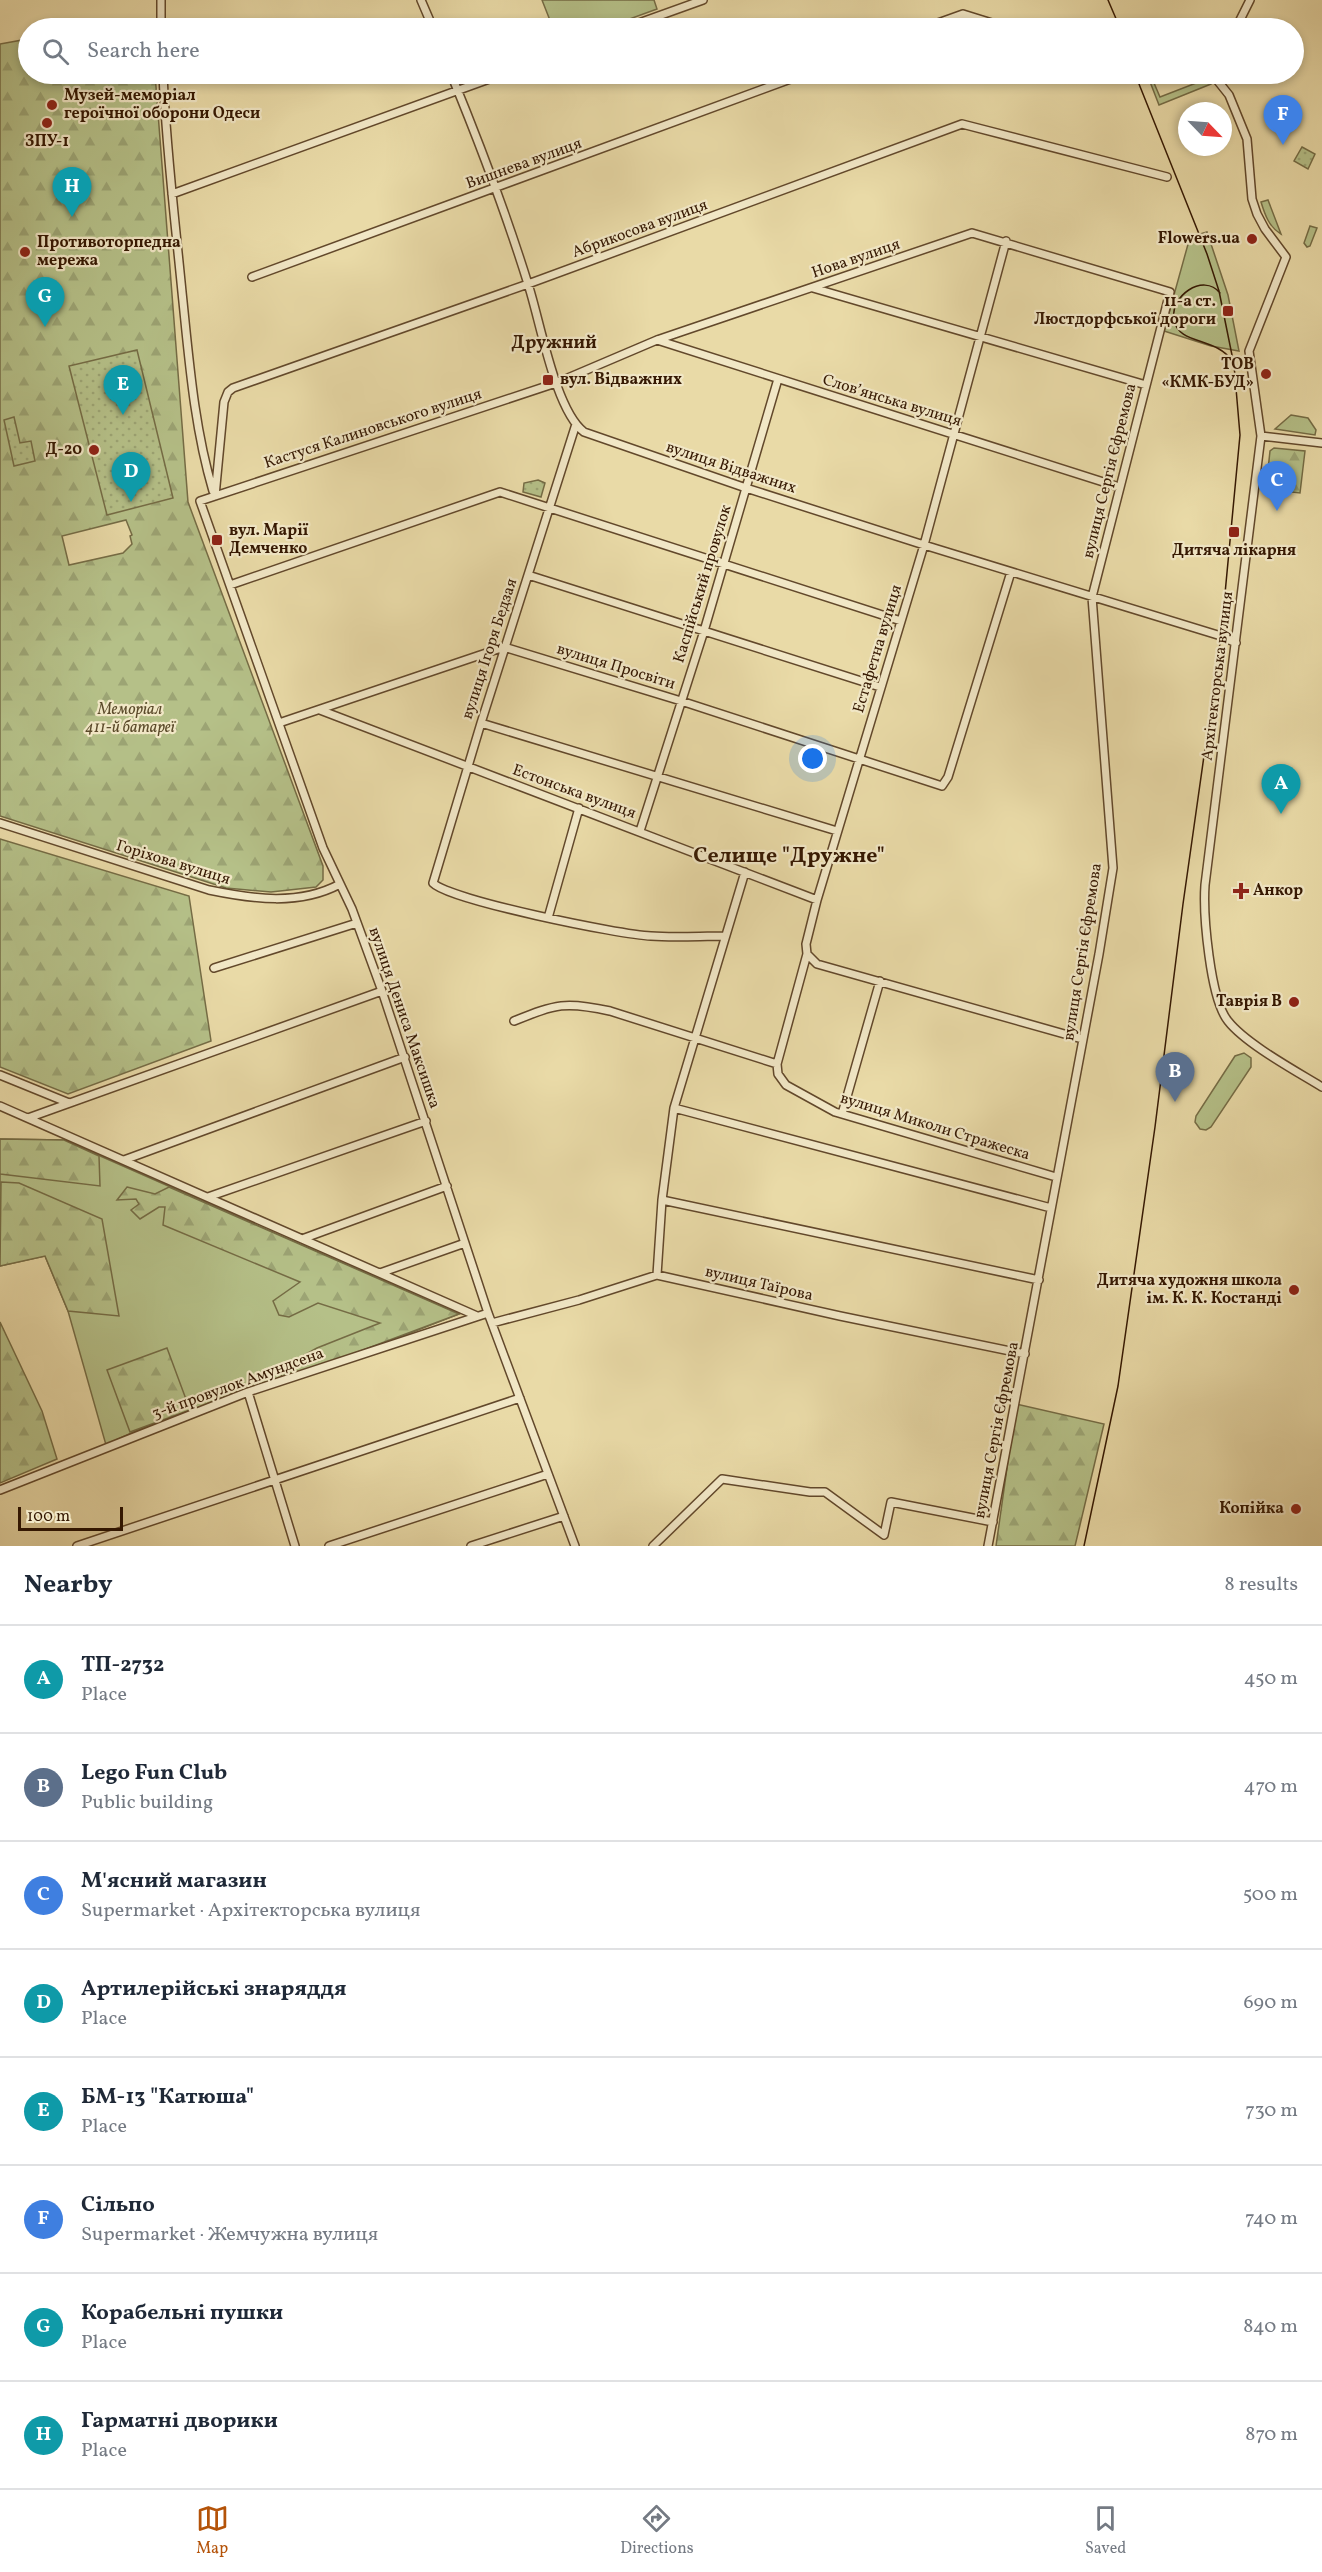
<!DOCTYPE html>
<meta charset="utf-8">
<style>
:root{--surface:#fff;--page:#f2f2f3;--text:#1f2937;--muted:#747a83;--line:#e0e1e3;--accent:#b45309}
body{margin:0;font-family:Vollkorn,serif;background:var(--page);color:var(--text)}
.compass{position:absolute;left:1178px;top:102px;width:54px;height:54px;border-radius:50%;background:var(--surface);box-shadow:0 3px 9px #0003;rotate:115deg}
.scale{position:absolute;left:18px;bottom:15px;width:105px;box-sizing:border-box;padding-left:6px;border:3px solid #351802;border-top:0;font-size:16px;line-height:21px;white-space:nowrap;color:#351802;-webkit-text-stroke:4px #f1e7c6;paint-order:stroke}
.you{position:absolute;left:813px;top:759px;width:21px;height:21px;margin:-15px;border:4px solid #fff;border-radius:50%;background:#1a73e8;box-shadow:0 0 0 9px #1a73e833}
.badge{display:grid;place-items:center;width:39px;height:39px;border-radius:50%;background:var(--accent);color:#fff;font-size:20px;font-weight:700}
.pin{position:absolute;translate:-50% -50px;filter:drop-shadow(0 2px 3px #0008)}
.pin::after{content:'';position:absolute;top:32px;width:21px;height:18px;background:inherit;clip-path:polygon(0 0,100% 0,50% 100%)}
.list{margin:0;padding:0;list-style:none}
h2{display:flex;justify-content:space-between;align-items:center;height:78px;margin:0;padding:0 24px;font-size:26px}
h2 small{font-size:20px;font-weight:400;color:var(--muted)}
.list li{display:grid;grid-template-columns:39px 1fr auto;gap:18px;align-items:center;box-sizing:border-box;height:108px;padding:0 24px;border-top:2px solid var(--line)}
.list b{display:block;font-size:22px;white-space:nowrap}
.list p{margin:0;font-size:20px;white-space:nowrap;color:var(--muted)}
.list em{font-size:20px;font-style:normal;color:var(--muted)}
.icon{flex:none;width:33px;height:33px;fill:none;stroke:currentColor;stroke-width:2;stroke-linecap:round;stroke-linejoin:round}
.map{position:relative;flex:none;width:1322px;height:1546px;overflow:hidden}
.search{position:absolute;background:var(--surface);box-shadow:0 3px 9px #0003;left:18px;right:18px;top:18px;height:66px;display:flex;align-items:center;gap:15px;box-sizing:border-box;padding:0 21px;border-radius:33px;color:var(--muted);font-size:22px}
.sheet{height:942px;background:var(--surface)}
nav{display:flex;justify-content:space-around;align-items:center;box-sizing:border-box;height:84px;border-top:2px solid var(--line);background:var(--surface);font-size:16px;color:var(--muted)}
nav a{display:grid;justify-items:center;gap:3px}
nav .on{color:var(--accent)}
.map>svg:first-child{display:block}
.grass{fill:#b5c088;stroke:#756c45;stroke-width:1.5}
.forest{fill:url(#forest-firs);stroke:#756c45;stroke-width:1.5;fill-rule:evenodd}
.park{fill:url(#park-dots);stroke:#756c45;stroke-width:1.5}
.lines{fill:none;stroke-linecap:round;stroke-linejoin:round}
.minor-casing{stroke:#62482b;stroke-width:10}
.minor{stroke:#f1e7c6;stroke-width:7}
.tram{stroke:#351802;stroke-width:1.5}
.poi-dot{fill:#8f2418;stroke:#f1e7c6;stroke-width:2}
.labels{text-anchor:middle;dominant-baseline:central;stroke-width:4.5;stroke-linejoin:round;paint-order:stroke}
.poi-label{font-size:16px;font-weight:bold;fill:#351802;stroke:#f1e7c6;text-anchor:end}
.street-label{font-size:16px;fill:#351802;stroke:#f1e7c6}
.park-label{font-size:16px;font-style:italic;fill:#5b4a2a;stroke:#f1e7c6}
.neighbourhood-label{font-size:18px;font-weight:bold;fill:#351802;stroke:#f1e7c6}
.district-label{font-size:22px;font-weight:bold;fill:#351802;stroke:#f1e7c6}
</style>
<div class="map">
<svg width="1322" height="1546" viewBox="0 0 1322 1546">
<defs>
<pattern id="forest-firs" width="22" height="20" patternUnits="userSpaceOnUse" patternTransform="scale(1.5)"><rect width="22" height="20" fill="#b5c088"/><path d="M5 1l3.5 6h-7zM16 11l3.5 6h-7z" fill="#9ca474"/></pattern>
<pattern id="park-dots" width="8" height="8" patternUnits="userSpaceOnUse" patternTransform="scale(1.5)"><rect width="8" height="8" fill="#b5c088"/><path d="M2 2h.1M6 6h.1" fill="none" stroke="#9ca474" stroke-width="1.8" stroke-linecap="round"/></pattern>
</defs>
<rect width="100%" height="100%" fill="#e9daa7"/>
<filter id="stains"><feTurbulence type="fractalNoise" baseFrequency=".00333" numOctaves="4"/><feColorMatrix values="0 0 0 0 .2 0 0 0 0 .09 0 0 0 0 .02 0 0 0 .5 -.17"/></filter>
<radialGradient id="worn" r=".72"><stop offset=".6" stop-color="#630" stop-opacity="0"/><stop offset="1" stop-color="#630" stop-opacity=".3"/></radialGradient>
<path class="grass" d="M542 0H654L657 9 605 28H553Z
M1147 74H1156L1151 76 1160 97 1209 78 1211 84 1159 105Z
M1268 200 1281 234C1269 227 1265 215 1261 202Z
M1310 226 1317 228 1310 246 1307 247 1304 243Z
M1207 232 1228 295 1239 351 1211 346 1164 331 1190 237Z
M1291 415 1308 418 1316 430 1315 435 1275 429Z
M1244 1053 1251 1058V1067L1211 1127 1206 1130 1200 1129 1195 1122 1196 1116 1235 1056Z
M0 1139 64 1140 459 1314C409 1333 359 1354 309 1372 241 1396 170 1412 106 1445L68 1311 45 1256 0 1266Z"/>
<path class="forest" d="M151 21 152 28H101Z
M28 39V74H155L188 502 323 866V880L316 887 271 892 226 888 0 816V44ZM126 520 132 535 130 536 132 544 123 553 69 565 62 536Z
M1274 448 1305 451 1300 493 1266 489 1270 451Z
M0 839 189 896 211 1041 68 1094 0 1067Z
M0 1139 64 1140 99 1156 100 1186 0 1174Z
M1 1182 19 1183 102 1219 119 1316 68 1311 45 1256 0 1266Z
M127 1187 155 1194 169 1187 459 1314 283 1380 279 1369 317 1348 380 1323 318 1303 289 1317 279 1315 273 1301 300 1282 163 1225 165 1207H159L140 1219 131 1210 139 1204 136 1199 117 1200Z
M0 1322 42 1411 57 1459 0 1483Z
M167 1348 190 1410 130 1432 107 1370Z
M1016 1404 1104 1424 1075 1546H996Z"/>
<path class="park" d="M1302 147 1315 154 1308 169 1294 161Z
M137 350 173 498 107 515 69 366Z
M14 417 20 443 31 441 35 461 14 466 4 420Z
M538 480 545 483 541 497 523 492 524 483Z"/>
<g class="lines">
<g class="minor-casing">
<path id="minor" d="M421 0 433 28
M161 28V0
M625 28 703 0
M924 28 963 14 1008 28
M1236 28 1250 0
M163 74C166 147 175 220 182 292 189 359 194 427 213 491
M451 74C479 142 506 213 528 284 540 320 555 410 584 432L746 488 924 545 1221 636 1236 643
M1214 74 1217 80 1229 95 1247 139 1252 199 1257 214 1265 229 1286 257 1249 351 1261 436 1205 885C1203 914 1210 999 1228 1021 1246 1044 1296 1071 1322 1087
M172 194 503 74
M252 277 804 74
M813 288 1146 385
M657 340 1119 487
M576 424 481 723 433 883C449 900 621 935 651 936 675 938 700 936 724 936
M1261 436 1322 443
M215 496 224 402 228 392 233 388 528 284 962 124 1167 177
M528 575 880 687
M230 585 500 492 901 621
M320 710 817 900
M279 723 504 647 681 701 942 786 948 777 1011 572
M481 723 837 831
M0 823 209 890C253 899 299 906 340 884
M640 831 704 631 778 379
M548 918 579 808
M807 954 817 964 1082 1039
M214 968 357 923
M514 1021C557 1004 565 1001 610 1011L777 1064 778 1074 786 1085 835 1112 1056 1177
M777 1064 807 954 806 944 817 900 924 545 1006 241
M0 1075 69 1103
M0 1106 477 1316
M674 1108 1051 1208
M842 1114 880 981
M28 1118 382 991
M124 1160 405 1057
M208 1197 426 1121
M662 1200 1039 1280
M302 1239 447 1186
M380 1273 465 1243
M657 1275 662 1200 674 1108 745 872
M492 1323 579 1300 657 1275 840 1316 1025 1354
M248 1392 295 1546
M0 1490 248 1392 488 1313
M77 1546 520 1398
M329 1546 548 1474
M471 1546 564 1516
M575 1546 488 1313 382 991 352 909 323 848 200 501 556 383 657 340 972 233 1170 292 1092 597 1113 868 1099 954 988 1546
M653 1546 722 1479 810 1492H825L884 1535 891 1502 993 1522"/>
</g>
<use href="#minor" class="minor"/>
<path class="tram" d="M1108 0 1120 28
M1220 293C1203 272 1169 297 1174 320 1178 345 1217 337 1232 361
M1084 1546 1118 1386 1155 1127 1183 904 1221 636 1240 435 1234 365 1219 291 1207 254 1135 74"/>
</g>
<g class="poi-dot">
<circle cx="52" cy="105" r="6"/>
<circle cx="47" cy="123" r="6"/>
<circle cx="1252" cy="239" r="6"/>
<circle cx="25" cy="252" r="6"/>
<rect x="1222" y="305" width="12" height="12" rx="3"/>
<circle cx="1266" cy="374" r="6"/>
<rect x="542" y="374" width="12" height="12" rx="3"/>
<circle cx="94" cy="450" r="6"/>
<rect x="1228" y="526" width="12" height="12" rx="3"/>
<rect x="211" y="534" width="12" height="12" rx="3"/>
<path d="M1238 882h6v6h6v6h-6v6h-6v-6h-6v-6h6z"/>
<circle cx="1294" cy="1002" r="6"/>
<circle cx="1294" cy="1290" r="6"/>
<circle cx="1296" cy="1509" r="6"/>
</g>
<g class="labels">
<g class="poi-label">
<text x="64" y="96" text-anchor="start">Музей-меморіал<tspan x="64" dy="18">героїчної оборони Одеси</tspan></text>
<text x="47" y="142" text-anchor="middle">ЗПУ-1</text>
<text x="1240" y="239">Flowers.ua</text>
<text x="37" y="243" text-anchor="start">Противоторпедна<tspan x="37" dy="18">мережа</tspan></text>
<text x="1216" y="302">11-а ст.<tspan x="1216" dy="18">Люстдорфської дороги</tspan></text>
<text x="1254" y="365">ТОВ<tspan x="1254" dy="18">«КМК-БУД»</tspan></text>
<text x="560" y="380" text-anchor="start">вул. Відважних</text>
<text x="82" y="450">Д-20</text>
<text x="229" y="531" text-anchor="start">вул. Марії<tspan x="229" dy="18">Демченко</tspan></text>
<text x="1234" y="551" text-anchor="middle">Дитяча лікарня</text>
<text x="1253" y="891" text-anchor="start">Анкор</text>
<text x="1282" y="1002">Таврія В</text>
<text x="1282" y="1281">Дитяча художня школа<tspan x="1282" dy="18">ім. К. К. Костанді</tspan></text>
<text x="1284" y="1509">Копійка</text>
</g>
<g class="street-label">
<text transform="translate(524 164) rotate(-20)">Вишнева вулиця</text>
<text transform="translate(640 229) rotate(-20)">Абрикосова вулиця</text>
<text transform="translate(856 259) rotate(-19)">Нова вулиця</text>
<text transform="translate(892 401) rotate(17)">Словʼянська вулиця</text>
<text transform="translate(373 429) rotate(-18)">Кастуся Калиновського вулиця</text>
<text transform="translate(731 468) rotate(18)">вулиця Відважних</text>
<text transform="translate(1110 471) rotate(-76)">вулиця Сергія Єфремова</text>
<text transform="translate(703 584) rotate(-73)">Каспійський провулок</text>
<text transform="translate(490 649) rotate(-72)">вулиця Ігоря Бедзая</text>
<text transform="translate(878 649) rotate(-73)">Естафетна вулиця</text>
<text transform="translate(616 667) rotate(17)">вулиця Просвіти</text>
<text transform="translate(1218 676) rotate(-83)">Архітекторська вулиця</text>
<text transform="translate(574 792) rotate(20)">Естонська вулиця</text>
<text transform="translate(173 863) rotate(17)">Горіхова вулиця</text>
<text transform="translate(1083 952) rotate(-81)">вулиця Сергія Єфремова</text>
<text transform="translate(404 1018) rotate(71)">вулиця Дениса Максишка</text>
<text transform="translate(935 1127) rotate(17)">вулиця Миколи Стражеска</text>
<text transform="translate(759 1284) rotate(13)">вулиця Таїрова</text>
<text transform="translate(238 1384) rotate(-20)">3-й провулок Амундсена</text>
<text transform="translate(997 1430) rotate(-79)">вулиця Сергія Єфремова</text>
</g>
<g class="park-label">
<text x="130" y="710">Меморіал<tspan x="130" dy="18">411-й батареї</tspan></text>
</g>
<g class="neighbourhood-label">
<text x="554" y="343">Дружний</text>
</g>
<g class="district-label">
<text x="789" y="856">Селище "Дружне"</text>
</g>
</g>
<rect width="100%" height="100%" filter="url(#stains)"/>
<rect width="100%" height="100%" fill="url(#worn)"/>
</svg>
<svg class="compass" viewBox="-18 -18 36 36"><path d="M0-13l5 13h-10z" fill="#e53935"/><path d="M0 13l5-13h-10z" fill="#747a83"/></svg>
<div class="scale">100 m</div>
<div class="you"></div>
<div class="pin badge" style="left:1281px;top:814px;background:#0f9aa8">A</div>
<div class="pin badge" style="left:1175px;top:1102px;background:#5c6f8a">B</div>
<div class="pin badge" style="left:1277px;top:511px;background:#3f7fe0">C</div>
<div class="pin badge" style="left:131px;top:502px;background:#0f9aa8">D</div>
<div class="pin badge" style="left:123px;top:415px;background:#0f9aa8">E</div>
<div class="pin badge" style="left:1283px;top:145px;background:#3f7fe0">F</div>
<div class="pin badge" style="left:45px;top:327px;background:#0f9aa8">G</div>
<div class="pin badge" style="left:72px;top:217px;background:#0f9aa8">H</div>
<div class="search"><svg class="icon" aria-label="search" viewBox="0 0 24 24"><circle cx="10" cy="10" r="6"/><path d="M15 15l6 6"/></svg>Search here</div>
</div>
<section class="sheet">
<h2>Nearby<small>8 results</small></h2>
<ul class="list">
<li><span class="badge" style="background:#0f9aa8">A</span><div><b>ТП-2732</b><p>Place</p></div><em>450 m</em></li>
<li><span class="badge" style="background:#5c6f8a">B</span><div><b>Lego Fun Club</b><p>Public building</p></div><em>470 m</em></li>
<li><span class="badge" style="background:#3f7fe0">C</span><div><b>М'ясний магазин</b><p>Supermarket · Архітекторська вулиця</p></div><em>500 m</em></li>
<li><span class="badge" style="background:#0f9aa8">D</span><div><b>Артилерійські знаряддя</b><p>Place</p></div><em>690 m</em></li>
<li><span class="badge" style="background:#0f9aa8">E</span><div><b>БМ-13 &quot;Катюша&quot;</b><p>Place</p></div><em>730 m</em></li>
<li><span class="badge" style="background:#3f7fe0">F</span><div><b>Сільпо</b><p>Supermarket · Жемчужна вулиця</p></div><em>740 m</em></li>
<li><span class="badge" style="background:#0f9aa8">G</span><div><b>Корабельні пушки</b><p>Place</p></div><em>840 m</em></li>
<li><span class="badge" style="background:#0f9aa8">H</span><div><b>Гарматні дворики</b><p>Place</p></div><em>870 m</em></li>
</ul>
</section>
<nav>
<a class="on"><svg class="icon" aria-label="map" viewBox="0 0 24 24"><path d="M3 6l6-2 6 2 6-2v14l-6 2-6-2-6 2zM9 4v14M15 6v14"/></svg>Map</a>
<a><svg class="icon" aria-label="directions" viewBox="0 0 24 24"><path d="M12 3l9 9-9 9-9-9zM9 14v-3h6M13 9l2 2-2 2"/></svg>Directions</a>
<a><svg class="icon" aria-label="saved" viewBox="0 0 24 24"><path d="M7 4h10v16l-5-4-5 4z"/></svg>Saved</a>
</nav>
